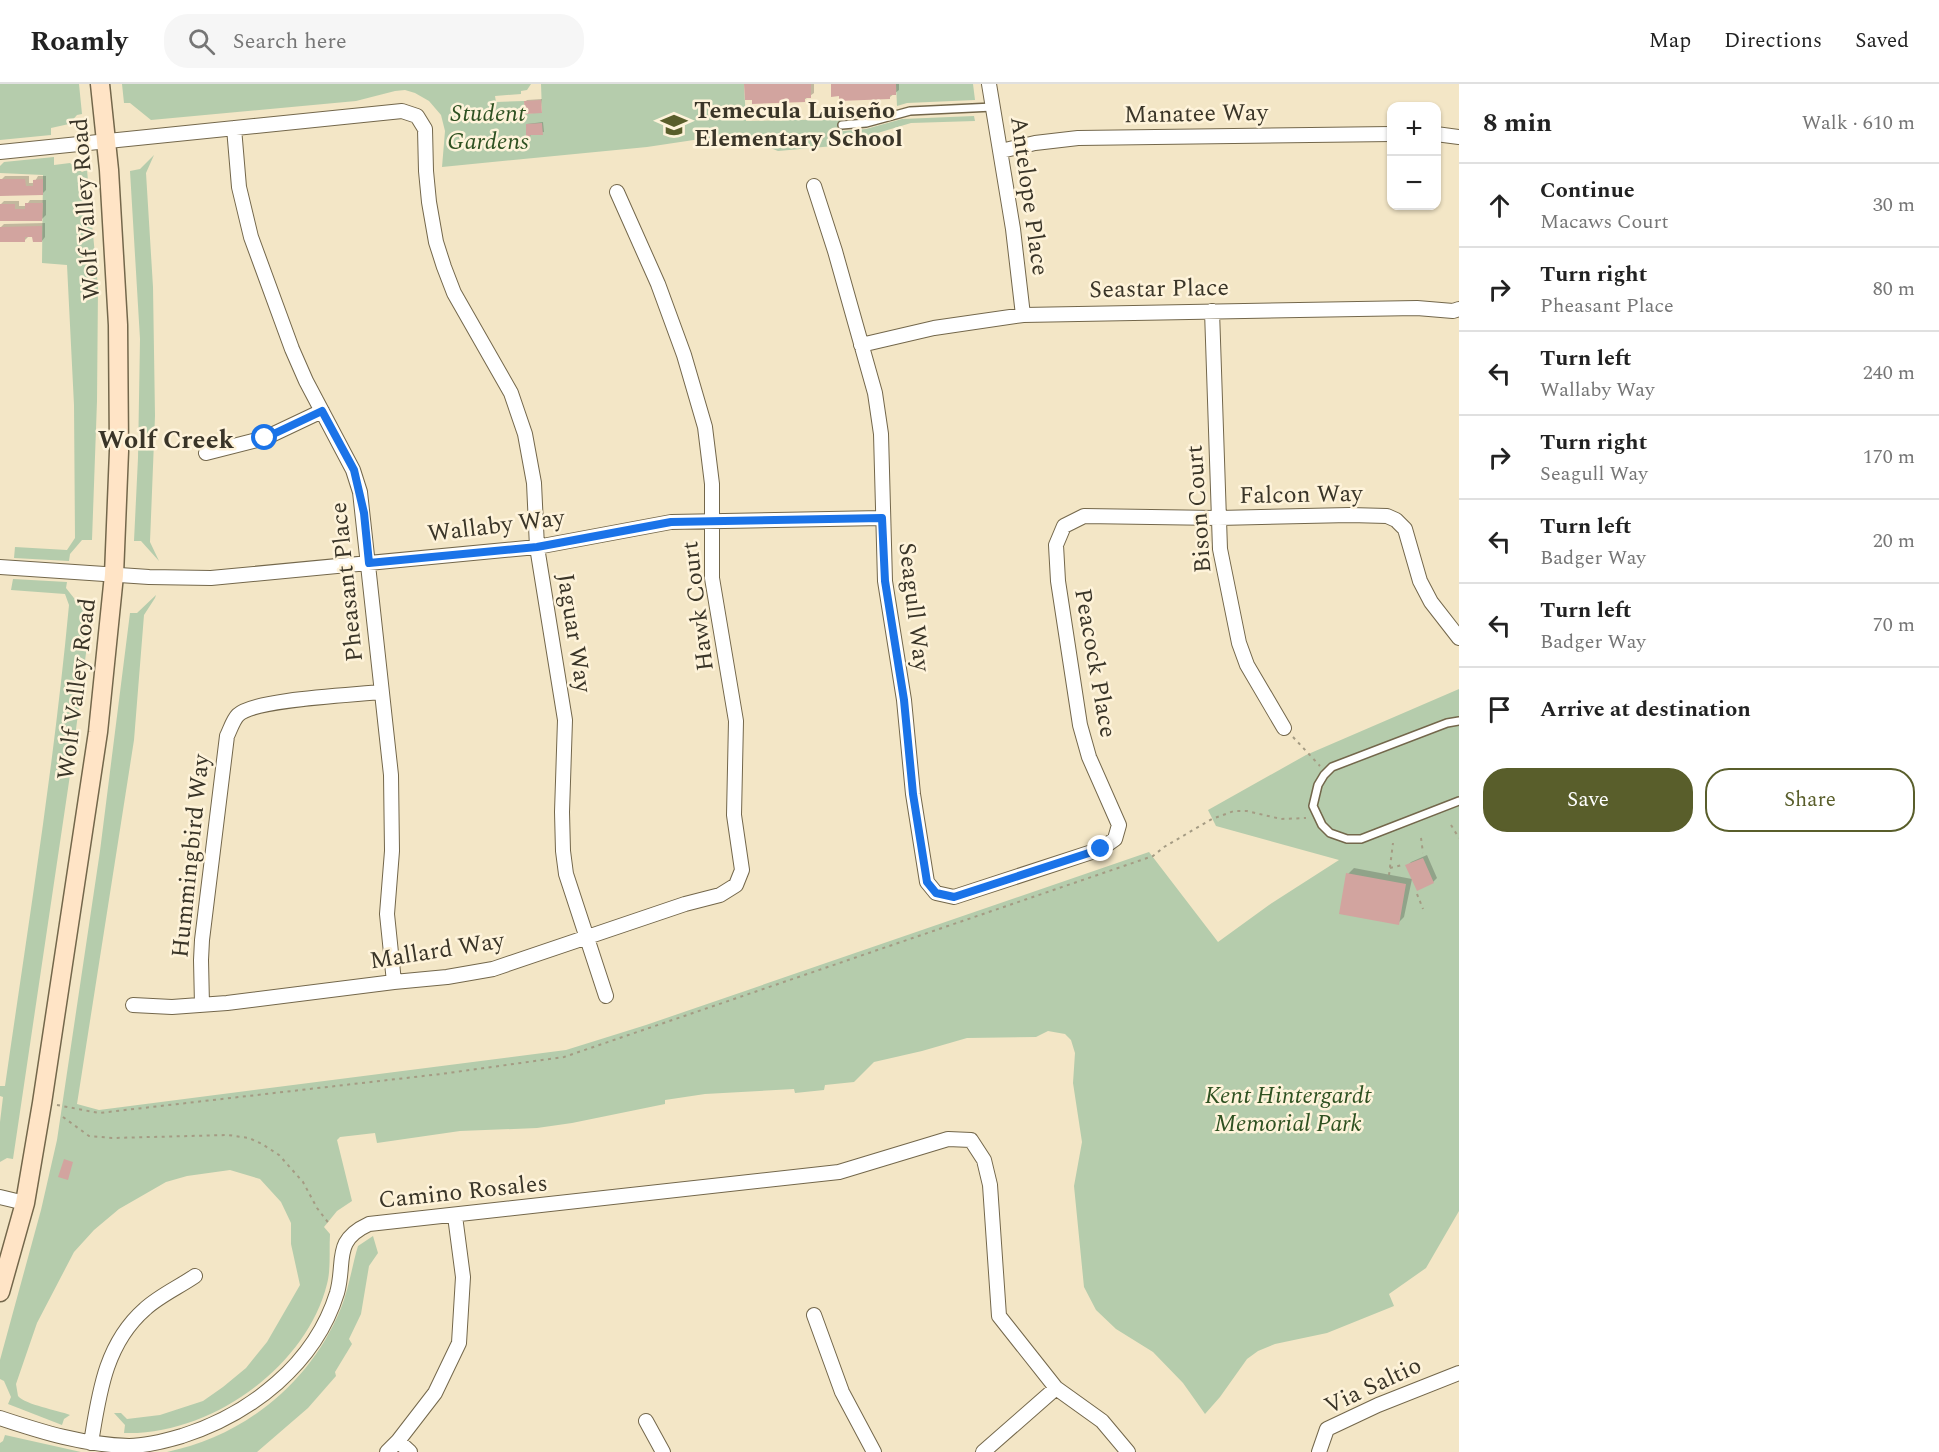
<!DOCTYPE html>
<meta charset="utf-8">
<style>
:root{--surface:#fff;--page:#f6f6f6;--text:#222;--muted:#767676;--line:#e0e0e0;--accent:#595e2b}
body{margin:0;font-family:Spectral,serif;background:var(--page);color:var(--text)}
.controls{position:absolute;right:18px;top:18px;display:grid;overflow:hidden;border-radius:12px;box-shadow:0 2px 4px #0004}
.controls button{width:54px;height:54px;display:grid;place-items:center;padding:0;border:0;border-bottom:2px solid var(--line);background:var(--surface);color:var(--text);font:30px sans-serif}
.stop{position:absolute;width:18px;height:18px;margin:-14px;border:4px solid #1a73e8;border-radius:50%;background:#fff}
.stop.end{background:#1a73e8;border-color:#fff;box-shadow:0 2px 6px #0008}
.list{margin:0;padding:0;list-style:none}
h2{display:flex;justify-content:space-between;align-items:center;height:78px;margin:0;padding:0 24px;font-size:26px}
h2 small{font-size:20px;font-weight:400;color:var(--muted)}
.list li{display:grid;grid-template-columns:39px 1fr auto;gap:18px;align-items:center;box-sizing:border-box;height:84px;padding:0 24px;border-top:2px solid var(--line)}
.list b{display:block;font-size:22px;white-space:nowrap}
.list p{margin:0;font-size:20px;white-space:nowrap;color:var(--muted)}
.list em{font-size:20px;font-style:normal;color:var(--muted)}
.actions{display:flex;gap:12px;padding:18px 24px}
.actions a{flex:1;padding:14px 0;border:2px solid var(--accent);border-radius:24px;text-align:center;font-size:21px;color:var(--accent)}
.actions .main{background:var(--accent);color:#fff}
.icon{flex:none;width:33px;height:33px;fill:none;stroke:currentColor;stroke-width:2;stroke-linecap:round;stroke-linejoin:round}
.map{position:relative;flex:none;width:1459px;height:1368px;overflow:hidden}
header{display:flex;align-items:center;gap:36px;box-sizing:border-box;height:84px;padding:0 30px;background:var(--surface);border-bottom:2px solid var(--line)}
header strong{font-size:28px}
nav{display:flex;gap:33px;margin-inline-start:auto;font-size:21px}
.search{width:420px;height:54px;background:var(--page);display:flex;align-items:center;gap:15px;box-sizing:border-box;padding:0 21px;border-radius:24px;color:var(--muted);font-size:22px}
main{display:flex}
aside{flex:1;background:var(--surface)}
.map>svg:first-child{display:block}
.green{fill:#b5ccac}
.shadow{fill:#0003}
.building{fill:#d2a49f}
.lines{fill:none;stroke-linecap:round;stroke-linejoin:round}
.lane-casing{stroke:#73674b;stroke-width:10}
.street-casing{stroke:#73674b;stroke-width:16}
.secondary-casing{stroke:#73674b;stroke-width:21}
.path{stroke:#a49b83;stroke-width:2;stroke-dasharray:3 4.5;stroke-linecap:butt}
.lane{stroke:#fff;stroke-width:7}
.street{stroke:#fff;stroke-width:14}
.secondary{stroke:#ffe4c6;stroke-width:18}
.route{stroke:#1a73e8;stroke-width:8}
.labels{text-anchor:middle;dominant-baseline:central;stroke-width:5;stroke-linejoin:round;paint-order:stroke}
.poi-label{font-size:24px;font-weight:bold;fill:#3a3528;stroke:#fef3da;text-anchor:start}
.park-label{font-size:24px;font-style:italic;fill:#2e5121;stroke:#fef3da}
.street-label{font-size:24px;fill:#3a3528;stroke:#fef3da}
.neighbourhood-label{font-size:26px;font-weight:bold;fill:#3a3528;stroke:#fef3da}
</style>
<header>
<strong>Roamly</strong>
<div class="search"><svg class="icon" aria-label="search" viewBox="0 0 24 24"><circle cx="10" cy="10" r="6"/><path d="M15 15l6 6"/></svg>Search here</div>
<nav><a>Map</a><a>Directions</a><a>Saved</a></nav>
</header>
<main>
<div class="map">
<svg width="1459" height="1368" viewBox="0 0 1459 1368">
<rect width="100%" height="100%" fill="#f3e6c6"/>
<path class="green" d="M0 0H79L82 30 77 31 69 40 51 44V51L0 56Z
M122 0H531L527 6 521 7V10L495 12 496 18 524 17 525 30 542 28 541 0H744L746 37 842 35 843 47 866 45 902 35 974 32 975 37 911 39 834 62 778 67 760 60 707 54 647 63 442 83 445 47 441 31 429 17 415 9 405 6 395 7 356 17 151 36 130 19H124Z
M896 0H973L975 16 907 19 897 22Z
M154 71 146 89 153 203 155 332 150 458 159 477 141 457H134L138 374 140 255 130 87 140 85Z
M54 73V81L70 79 82 88 87 86 98 203 97 317 92 456H82L70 470 69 477 14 474 15 463 67 466 75 454 74 321 67 181 42 179 43 91 0 89V82L4 78Z
M13 495 67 498 66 504 81 523H89L88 554 70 691 13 1075 7 1074 0 1078V1038L3 1013 0 1012V1002H5C28 842 54 682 69 521L65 510 11 506Z
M156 511 155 514 144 531 134 656 77 1020 99 1026 566 966 646 941 1149 768 1218 858 1269 821 1339 776 1216 742 1208 726 1306 671 1459 605V1127L1426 1184 1389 1210 1394 1222 1327 1249 1275 1260 1258 1267 1247 1275 1220 1313 1205 1330 1183 1299 1153 1268 1116 1245 1096 1226 1084 1203 1074 1102 1082 1058 1073 999 1075 969 1071 956 1065 950 1048 947 1036 953 967 954 922 967 874 978 854 998 825 1001 824 1006 795 1009 794 1005 705 1010 665 1016V1020L572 1039 537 1044 460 1047 377 1059 375 1049 340 1053 337 1056 338 1060 352 1117 337 1127 324 1143 330 1150C329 1166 331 1185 327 1200 306 1284 209 1352 124 1349L125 1341 114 1329H121L127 1335 160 1331 203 1317 223 1303 246 1284 267 1258 300 1201 291 1160V1139L281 1118 260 1095 230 1086 187 1092 166 1098 119 1125 94 1146 74 1168 37 1239 16 1300 18 1312C26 1321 57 1326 70 1331L64 1335 62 1341 8 1320 11 1313 4 1297 0 1295V1276L41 1126 57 1056 100 767 130 529H137Z
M373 1152 378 1169 369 1182 361 1230 349 1255 352 1260 335 1288 336 1292 308 1324 257 1368H167C245 1352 311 1298 341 1224 349 1204 352 1182 358 1162Z
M5 1351 81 1368H0V1359L3 1357Z"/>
<path class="shadow" d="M746 0H814V9L804 16Z
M832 0H899V6L890 13 840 11Z
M542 15 541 27 526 17 527 16Z
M543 38 544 48 531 50 529 55 527 40Z
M5 92H29V99H34L38 92H46V106L42 110 1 96Z
M30 116H46V131L42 135 1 120 4 117H19V122H26Z
M45 139V153L42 157 34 152 28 153 24 157 0 144 4 140Z
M1427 771 1437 794 1433 798 1407 782 1411 778Z
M1354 784 1412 795 1404 833 1398 839 1348 790Z"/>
<path class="building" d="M744 0H811V14H805V18L752 20V16H745Z
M831 0H896V11H890V15L839 17V12L831 13Z
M541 16 542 29 525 30 524 17Z
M542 39 543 51H530V56H526V40Z
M0 95H25L26 102H33V96L43 95V111L0 112Z
M25 119H43L42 137H0V120H15V125H25Z
M42 142V158H33L32 153H25V158H0V143Z
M1423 774 1434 799 1417 807 1405 781Z
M1346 789 1406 800 1399 841 1339 830Z
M64 1075 73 1078 68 1096 58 1093Z"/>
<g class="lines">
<g class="lane-casing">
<path id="lane" d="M842 41 866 39 910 27 993 23
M1459 637 1447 639 1332 683 1324 691 1318 701 1313 722 1322 741 1330 749 1347 755H1361L1459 717"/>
</g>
<g class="street-casing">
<path id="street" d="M989 0 1013 145 1023 231
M234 44 239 103 251 153 292 265 306 297 353 386 360 408 391 691 392 767 387 830 394 898
M1436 50 1459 53
M1001 67 1035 59 1078 54 1392 50
M0 68 402 27 417 32 425 45 426 87 429 118 436 158 444 183 454 209 511 309 525 350 534 399 537 463 565 636 562 728 563 767 566 790 606 912
M814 102 835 167 875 309 881 350 885 497 904 616 913 710 927 798 936 809 954 813 1101 765 1115 755 1119 741 1089 673 1080 641 1058 497 1056 461 1064 442 1084 432 1218 434 1350 431 1387 432 1396 436 1405 445 1420 497 1431 518 1459 554
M1212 227 1220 465 1239 559 1247 581 1284 644
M861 261 934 244 1023 231 1417 224 1453 227 1459 225
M206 369 265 354 322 327
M0 483 149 493 211 494 537 463 671 438 882 434
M133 921 172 923 227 919 394 898 447 893 493 885 685 820 720 811 736 801 742 786 734 731 736 637 712 494V400L705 343 684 271 658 200 617 108
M202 921 201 876 202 856 227 652C230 646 233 636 238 631 254 615 354 611 381 608
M0 1113 25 1119
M814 1231 842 1308 874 1368
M0 1334C42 1348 84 1361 129 1362 147 1362 165 1357 182 1352 251 1330 315 1280 337 1209 346 1177 332 1157 369 1140L839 1088 948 1055 971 1056 984 1076 990 1101 999 1232 1056 1304 1102 1337 1128 1368
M646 1337 663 1368
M398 1357 410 1368
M91 1359C99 1310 105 1260 145 1225 159 1212 179 1203 195 1192
M387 1368 398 1357 435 1309 459 1259 463 1193 455 1132
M983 1368 1056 1304
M1319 1368 1327 1345 1378 1321 1459 1289"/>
</g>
<g class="secondary-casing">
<path id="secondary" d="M0 1208 25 1119 42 1019 98 648 114 491 119 367 118 241 109 86 100 0"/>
</g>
<path class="path" d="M1293 653 1320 682
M1451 741 1459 754
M1421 754 1423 769
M1390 784 1402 781
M1389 791 1393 759
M1417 810 1423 825
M57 1021 99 1029 441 990 564 973 1153 772 1164 763 1212 735 1234 727H1247L1281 735 1306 734
M63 1033 89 1052 112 1054 228 1051 249 1054 262 1060 279 1071 303 1098 317 1124 330 1141"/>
<use href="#lane" class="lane"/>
<use href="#street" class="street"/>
<use href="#secondary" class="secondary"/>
</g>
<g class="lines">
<path class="route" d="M265 354 322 327 354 386 364 429 369 479 537 463 671 438 882 434 885 497 904 616 913 710 927 798 936 809 954 813 1101 765"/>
</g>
<defs>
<g id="school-bare" transform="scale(2.07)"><path d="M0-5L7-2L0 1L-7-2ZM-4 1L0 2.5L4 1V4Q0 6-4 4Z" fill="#595e2b" stroke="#fef3da" stroke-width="2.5" paint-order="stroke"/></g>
</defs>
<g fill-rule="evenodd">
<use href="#school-bare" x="674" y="41"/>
</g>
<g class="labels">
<g class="poi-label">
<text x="694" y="27">Temecula Luiseño<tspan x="694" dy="28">Elementary School</tspan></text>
</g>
<g class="park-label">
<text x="488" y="30">Student<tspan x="488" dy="28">Gardens</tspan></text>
<text x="1288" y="1012">Kent Hintergardt<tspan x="1288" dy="28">Memorial Park</tspan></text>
</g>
<g class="street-label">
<text transform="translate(1196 30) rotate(-1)">Manatee Way</text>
<text transform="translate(1029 112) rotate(82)">Antelope Place</text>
<text transform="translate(86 125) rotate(-94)">Wolf Valley Road</text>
<text transform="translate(1159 205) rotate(-1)">Seastar Place</text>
<text transform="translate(1301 411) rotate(-1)">Falcon Way</text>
<text transform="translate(1199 425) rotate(-94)">Bison Court</text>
<text transform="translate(496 442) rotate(-7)">Wallaby Way</text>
<text transform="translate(347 498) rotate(-96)">Pheasant Place</text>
<text transform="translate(698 522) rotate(-97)">Hawk Court</text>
<text transform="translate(914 523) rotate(83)">Seagull Way</text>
<text transform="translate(574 549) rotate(81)">Jaguar Way</text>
<text transform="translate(1095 579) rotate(80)">Peacock Place</text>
<text transform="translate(77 605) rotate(-83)">Wolf Valley Road</text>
<text transform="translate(191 772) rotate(-84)">Hummingbird Way</text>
<text transform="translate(437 867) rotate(-9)">Mallard Way</text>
<text transform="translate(463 1108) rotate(-6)">Camino Rosales</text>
<text transform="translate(1373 1302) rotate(-25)">Via Saltio</text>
</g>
<g class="neighbourhood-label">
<text x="166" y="356">Wolf Creek</text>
</g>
</g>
</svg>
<div class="controls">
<button>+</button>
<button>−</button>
</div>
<div class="stop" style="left:265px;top:354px"></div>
<div class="stop end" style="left:1101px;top:765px"></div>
</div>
<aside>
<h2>8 min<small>Walk · 610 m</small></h2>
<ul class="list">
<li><svg class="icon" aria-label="ahead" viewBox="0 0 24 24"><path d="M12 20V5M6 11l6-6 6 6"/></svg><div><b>Continue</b><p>Macaws Court</p></div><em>30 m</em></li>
<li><svg class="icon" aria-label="right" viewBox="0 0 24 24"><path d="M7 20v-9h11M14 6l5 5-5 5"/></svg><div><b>Turn right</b><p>Pheasant Place</p></div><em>80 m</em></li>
<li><svg class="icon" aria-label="left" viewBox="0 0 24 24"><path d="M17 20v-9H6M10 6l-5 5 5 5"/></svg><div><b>Turn left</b><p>Wallaby Way</p></div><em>240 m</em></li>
<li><svg class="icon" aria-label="right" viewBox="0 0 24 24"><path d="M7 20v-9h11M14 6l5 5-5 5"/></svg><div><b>Turn right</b><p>Seagull Way</p></div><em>170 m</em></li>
<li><svg class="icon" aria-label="left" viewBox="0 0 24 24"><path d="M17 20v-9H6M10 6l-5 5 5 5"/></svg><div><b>Turn left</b><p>Badger Way</p></div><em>20 m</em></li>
<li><svg class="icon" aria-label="left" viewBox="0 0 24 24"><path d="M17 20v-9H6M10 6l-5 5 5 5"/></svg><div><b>Turn left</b><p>Badger Way</p></div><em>70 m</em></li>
<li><svg class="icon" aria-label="arrive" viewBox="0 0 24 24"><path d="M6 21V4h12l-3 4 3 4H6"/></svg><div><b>Arrive at destination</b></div></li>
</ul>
<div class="actions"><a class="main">Save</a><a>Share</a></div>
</aside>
</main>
